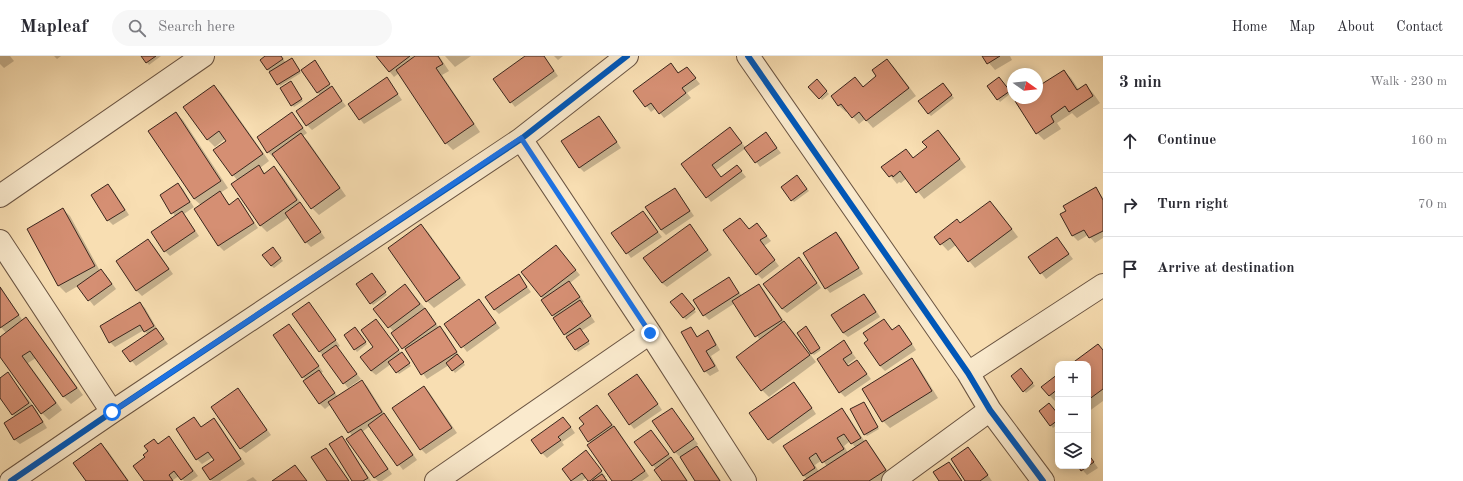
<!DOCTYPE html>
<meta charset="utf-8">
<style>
:root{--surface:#fff;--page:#f7f7f7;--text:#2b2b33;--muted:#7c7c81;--line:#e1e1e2}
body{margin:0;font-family:"Old Standard TT",serif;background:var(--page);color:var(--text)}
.controls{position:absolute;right:12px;bottom:12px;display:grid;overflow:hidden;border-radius:8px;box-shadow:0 2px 10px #0003}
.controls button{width:36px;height:36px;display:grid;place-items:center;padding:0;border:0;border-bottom:1px solid var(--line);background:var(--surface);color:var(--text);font:20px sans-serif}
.compass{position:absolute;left:1007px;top:12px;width:36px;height:36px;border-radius:50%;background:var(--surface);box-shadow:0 2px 10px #0003;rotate:105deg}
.stop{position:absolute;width:12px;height:12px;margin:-9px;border:3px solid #1a73e8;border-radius:50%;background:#fff}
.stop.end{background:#1a73e8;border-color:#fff;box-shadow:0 1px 4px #0008}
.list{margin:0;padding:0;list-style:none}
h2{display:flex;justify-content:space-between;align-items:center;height:52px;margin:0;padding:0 16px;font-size:17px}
h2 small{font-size:13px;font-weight:400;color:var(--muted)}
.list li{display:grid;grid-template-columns:26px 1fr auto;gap:12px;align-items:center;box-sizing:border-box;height:64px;padding:0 16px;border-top:1px solid var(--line)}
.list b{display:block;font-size:15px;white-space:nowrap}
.list em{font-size:13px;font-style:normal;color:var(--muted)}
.icon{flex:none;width:22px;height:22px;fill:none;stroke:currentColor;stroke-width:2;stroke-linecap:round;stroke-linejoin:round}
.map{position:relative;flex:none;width:1103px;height:425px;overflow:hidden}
header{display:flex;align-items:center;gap:24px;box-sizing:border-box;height:56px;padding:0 20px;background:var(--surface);border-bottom:1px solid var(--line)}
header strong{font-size:19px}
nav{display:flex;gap:22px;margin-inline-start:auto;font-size:14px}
.search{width:280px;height:36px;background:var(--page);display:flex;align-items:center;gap:10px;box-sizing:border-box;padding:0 14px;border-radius:22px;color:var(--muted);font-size:15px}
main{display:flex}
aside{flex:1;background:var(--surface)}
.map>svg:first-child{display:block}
.shadow{fill:#0003;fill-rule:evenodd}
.building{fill:#d58f73;stroke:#3a261d}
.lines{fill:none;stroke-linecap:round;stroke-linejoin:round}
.minor-casing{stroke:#6a5442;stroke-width:24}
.minor{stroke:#faeacd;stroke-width:22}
.cycleway-casing{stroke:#faeacd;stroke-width:8}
.cycleway{stroke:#0057b8;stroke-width:6}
.route{stroke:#1a73e8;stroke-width:5}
</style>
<header>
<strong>Mapleaf</strong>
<div class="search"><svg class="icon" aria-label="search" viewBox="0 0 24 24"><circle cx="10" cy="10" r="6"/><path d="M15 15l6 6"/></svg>Search here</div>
<nav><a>Home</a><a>Map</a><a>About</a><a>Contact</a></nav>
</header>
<main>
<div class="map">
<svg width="1103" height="425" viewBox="0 0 1103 425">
<rect width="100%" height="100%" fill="#f8deb2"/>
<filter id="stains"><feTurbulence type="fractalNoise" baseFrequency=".005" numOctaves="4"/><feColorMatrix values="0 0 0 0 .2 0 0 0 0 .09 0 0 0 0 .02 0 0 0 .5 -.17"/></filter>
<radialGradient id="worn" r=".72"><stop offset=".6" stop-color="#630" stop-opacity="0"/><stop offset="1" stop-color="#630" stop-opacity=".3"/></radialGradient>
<path class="shadow" d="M0 0H10L14 5 4 12 0 8Z
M54 0H61L57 3Z
M142 0H161L149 9Z
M267 0H281L286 7 294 5 301 17 280 30 261 4Z
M377 0H439L449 15 442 19 480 76 453 94 446 87 399 17 394 21Z
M445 0H471L455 11Z
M526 0H544L558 20 515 51 511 46Z
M554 0H563L558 4Z
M983 0H1010L1012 4 995 14Z
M887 4 894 11 916 40 873 72 865 63 859 68 848 55 846 56 839 50 832 40 855 23 863 31 878 20Z
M317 8 331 31 346 50 312 74 307 69 320 39 317 36Z
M671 8 679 17H691L700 28 687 37 691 42 664 62 656 52 651 56 635 35Z
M1064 15 1071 22 1079 34 1086 30 1093 37 1100 47 1077 62 1072 57 1057 67 1061 73 1044 84 1037 77 1022 42H1037V32Z
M1001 24 1011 37 1000 46 988 31Z
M817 25 829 38 822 44 810 31Z
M291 27 303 45 294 51 292 49Z
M391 28 402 44 364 68 360 63Z
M214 30 221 37 269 105 260 112 266 118 274 112 281 118 325 182 311 191 306 186 289 161 267 176 260 169 238 125 233 119 227 85 225 83 215 91 208 84 185 51Z
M945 30 954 42 931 60 928 57Z
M176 57 183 64 228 132 220 137 230 149 238 144 243 149 258 172 224 195 219 190 194 151 184 158 199 180 170 200 165 195 175 160 161 139 178 128 183 133 195 153 201 149 194 143Z
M292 57 307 77 303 80 308 85 346 140 319 159 312 152 275 99 273 101 268 96Z
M599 61 604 66 621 92 584 116 579 111Z
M730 73 746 92 766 78 781 97 760 111 746 92 716 114 721 122 737 110 746 121 711 146 682 108Z
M938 75 945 82 966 111 924 143 907 122 901 127 899 126 897 128 883 111 906 94 914 103 928 92Z
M797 120 809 135 794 146 792 144Z
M108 129 113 134 129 159 113 169 108 164 92 139Z
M1096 132 1103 142V182L1095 187 1088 179 1078 185 1073 180 1061 159Z
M675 134 679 138 694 160 666 179 661 174Z
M990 146 997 153 1018 181 975 212 956 189 948 195 935 181 961 168Z
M63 153 70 160 100 215 101 214 106 219 116 233 94 250 78 230 66 237 59 230 28 173Z
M643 156 662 181 631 202 612 177Z
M740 163 750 174 757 168 771 185 764 190 779 210 762 223 757 218Z
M421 169 428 176 466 229 434 252 427 245Z
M690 169 712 199 667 231 662 227Z
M836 177 841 182 863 218 830 237 826 232Z
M1057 182 1073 203 1046 223 1029 201Z
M148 184 153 189 173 218 142 240 137 235 117 206Z
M556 190 580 219 570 227 584 246 582 247 595 266 581 275 590 288 578 296 565 278 541 240Z
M275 195 283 205 274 212 271 210Z
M799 202 821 232 787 257 782 253Z
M374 220 387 239 373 249 371 247Z
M519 220 531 236 499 258 494 253Z
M729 223 742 240 759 229 764 234 785 267 791 273 816 306 769 341 762 334 738 301 760 284 735 247 709 264 704 259 695 245Z
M405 229 430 258 439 272 445 276 465 309 455 317 449 309 427 323 393 277 394 276 374 253Z
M0 230 23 265 26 263 33 270 83 339 71 348 64 341 36 302 28 307 62 354 49 364 42 357 0 299V282L6 277 0 270Z
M864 239 869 244 880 261 848 281 843 277Z
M684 240 696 256 686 264 672 246Z
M479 244 500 272 467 296 446 268Z
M140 247 145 252 159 276 168 288 136 310 124 295 148 279 144 274 115 291 110 286Z
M308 247 313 252 340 290 337 292 361 323 348 332 320 296 293 258Z
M376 264 411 310 399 318 391 308 376 319 371 315Z
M884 264 893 274 899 270 904 275 916 294 885 315 880 310Z
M289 269 294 274 323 316 321 317 338 341 362 326 367 330 386 360 417 404 403 414 370 370 362 376 392 418 382 425H378L375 422 348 383 352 380 331 348 325 353 320 348 305 325 306 324 303 321Z
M691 272 698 281 707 276 712 280 720 294 711 300 719 315 710 320 705 315Z
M808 274 821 294 814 299 811 297Z
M357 275 367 288 357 296 345 279Z
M844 286 856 302 848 308 849 311 857 305 871 323 845 341 840 336Z
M1103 294V345L1088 356V308H1073Z
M911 303 918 310 938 342 890 372 883 365Z
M1023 316 1035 330 1026 337 1024 335Z
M8 317 37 355 47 372 20 388 15 384 5 367 15 361 0 341V323Z
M637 319 642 324 662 354 634 373 630 368Z
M1058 319V345L1056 346 1049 339Z
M794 327 799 332 816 358 773 388 768 383Z
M424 331 429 336 457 377 426 398 421 393 393 352Z
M238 334 243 339 271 379 246 397 241 393 213 351Z
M866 349 879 373 867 380 865 378Z
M597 350 619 376 649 420 642 425H613L589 385 585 369Z
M671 353 698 388 696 390 702 396 721 425H696L680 401 675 396Z
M841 353 848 360 865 386 872 392 892 422 886 425H805L807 423 803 419 785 390ZM850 385 856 392 848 397 844 390ZM822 404 827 410 819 416 815 409Z
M1040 356 1058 359V368L1053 372Z
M194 363 201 372 214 363 219 368 245 408 220 425H212L210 423 215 404 213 401 202 408 197 403Z
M568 367 575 377 562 386 564 389 547 402 542 397Z
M651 375 656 380 688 425H663L656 413 653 409Z
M169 381 198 420 191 425H184L179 420 173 424V425H145L147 402 159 389Z
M342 381 346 386 371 425H353Z
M101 388 108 395 129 425H87Z
M968 392 973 397 992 425H966Z
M326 393 330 398 349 425H328Z
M586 396 606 421 604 422 607 425H590L587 421 582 425H573L563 413Z
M1088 398 1098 412 1087 419 1079 410H1088Z
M949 407 954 412 962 425H940Z
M253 421 257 425H246Z"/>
<path class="building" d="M141 0H156L146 7Z
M265 0H281L283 3 267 14 260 4Z
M376 0H410L389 16Z
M415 0H438L443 8 436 12 474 68 445 88 396 14Z
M525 0H544L554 15 510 47 493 23Z
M982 0H1000L987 8Z
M292 2 300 15 277 29 269 16Z
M887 3 909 32 866 65 859 56 852 62 841 48 838 50 831 40 855 21 863 31 876 20 872 14Z
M315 4 330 28 317 37 301 14Z
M671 7 678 17 687 11 696 22 682 32 686 37 659 58 651 47 645 51 633 35Z
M1064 14 1077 34 1086 28 1093 40 1069 56 1065 50 1051 60 1054 66 1036 78 1015 45 1020 42H1037V31Z
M387 21 398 38 359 64 348 48Z
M999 21 1010 35 997 44 987 30Z
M817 23 827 35 819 43 808 31Z
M291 25 302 43 291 50 280 32Z
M943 27 952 39 928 58 918 45Z
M214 29 263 98 232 120 213 94 226 85 219 75 207 84 183 51Z
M332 30 342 45 306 70 296 55Z
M176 56 221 125 194 143 148 75Z
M292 56 303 72 267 97 257 81Z
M599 60 617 86 579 112 561 85Z
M730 71 742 87 712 109 721 121 737 109 742 115 706 142 681 108Z
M938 74 960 103 916 137 900 115 893 121 892 119 889 121 881 111 906 93 913 102 927 91 922 86Z
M766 76 777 92 755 107 744 92Z
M301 77 340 132 311 153 272 98Z
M259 109 264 118 274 110 297 144 260 170 231 128Z
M797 119 807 133 791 145 781 131Z
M178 127 190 146 171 158 160 139Z
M108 128 125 154 107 165 91 139Z
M1096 131 1103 144V175L1089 182 1084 174 1072 180 1060 158 1066 155 1063 150Z
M675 132 690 155 661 174 645 151Z
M220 135 229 149 238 142 254 167 218 190 194 153Z
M990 145 1012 173 968 206 950 182 940 189 934 181 957 163 960 167Z
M300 146 321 176 305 187 285 157Z
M63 152 95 210 58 230 27 173Z
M182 155 195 175 164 196 151 176Z
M643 155 658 176 626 198 611 177Z
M740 162 749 173 757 167 767 180 760 184 775 204 756 219 723 174Z
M421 168 460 222 426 246 388 192Z
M690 168 708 194 662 227 643 202Z
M836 176 859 212 825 233 803 197Z
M1057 181 1069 198 1040 218 1028 201Z
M148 183 169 213 136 235 116 205Z
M556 189 576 214 541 241 521 216Z
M273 191 281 202 271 210 262 199Z
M799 201 817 227 782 253 763 228Z
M101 213 112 228 88 245 77 230Z
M372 217 386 236 370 248 356 228Z
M519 218 527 231 494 254 485 241Z
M729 221 739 237 703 260 693 244Z
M569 225 580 241 552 260 541 244Z
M405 228 420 248 388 272 373 253Z
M759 228 782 264 755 281 732 245Z
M0 231 19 259 0 272Z
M682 237 695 253 683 262 670 246Z
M864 238 876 256 843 277 831 259Z
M479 243 496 267 461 292 444 268Z
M580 244 591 260 564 279 553 262Z
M140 246 154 270 144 276 140 269 109 287 100 270Z
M309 246 336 284 319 296 292 258Z
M425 252 436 268 402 293 391 277Z
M26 261 77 332 63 341 30 295 22 300 56 347 41 358 0 301V281Z
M376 263 399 294 371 315 360 301 373 291 361 274Z
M884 263 892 274 899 269 912 288 880 310 864 287 868 284 863 277Z
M784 265 810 299 761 335 736 301Z
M289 268 319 310 302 322 273 279Z
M440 270 457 296 421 319 405 293Z
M806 270 820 292 811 298 797 277Z
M355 271 366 286 354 294 344 279Z
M691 271 697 281 708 274 716 289 706 295 715 310 704 316 681 276Z
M156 272 164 283 130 306 122 295Z
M580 272 589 285 575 294 566 281Z
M844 284 852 297 843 303 848 310 857 304 867 318 839 337 817 303Z
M1098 288 1103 294V333L1088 344V308H1071Z
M336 289 357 318 343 328 322 299Z
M402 296 410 307 396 317 388 306Z
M457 298 464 306 452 315 446 307Z
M912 302 932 335 882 366 862 333Z
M1021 312 1033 327 1023 336 1011 320Z
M319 314 335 337 319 348 303 325Z
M8 316 29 347 12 359 0 342V322Z
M637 318 658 348 629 369 608 338Z
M1058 318V333L1049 340 1041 331Z
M362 324 382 356 348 377 328 346Z
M794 326 812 352 768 384 749 357Z
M424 330 452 372 420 394 392 352Z
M238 332 267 374 240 393 211 351Z
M864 346 878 371 864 379 850 353Z
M1049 347 1058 358V364L1050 370 1039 355Z
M32 349 43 366 14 384 4 367Z
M597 349 612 369 588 386 579 372 584 368 579 362Z
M672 352 694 383 674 397 652 365Z
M842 352 861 382 851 388 844 378 837 382 844 393 822 407 816 397 809 402 815 412 803 420 783 390Z
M384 357 413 399 397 410 368 369Z
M194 361 201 371 214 362 241 403 210 424 202 412 214 404 208 396 196 404 176 373Z
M563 361 571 371 558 381 561 384 541 398 531 384Z
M614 370 645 415 631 425H612L587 389Z
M361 373 388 413 374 422 346 383Z
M651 374 669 398 652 410 634 386Z
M169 380 193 415 181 424 174 415 169 419 173 425H144L133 410 145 401 143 399 148 395 144 390 154 383 158 388Z
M342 380 368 422 363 425H352L329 388Z
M866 384 886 414 869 425H803Z
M101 387 128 425H86L73 407Z
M697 390 720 425H695L680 401Z
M968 391 988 419 980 425H965L951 403Z
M326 392 349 425H327L311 401Z
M586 394 602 415 590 425H588L582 417 571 425 562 413Z
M1088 398 1094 406 1081 415 1078 410H1088Z
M671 401 687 425H662L654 414Z
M949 406 962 425H939L933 416Z
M295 409 307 425H272Z
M602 418 607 425H592Z"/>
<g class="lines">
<g class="minor-casing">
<path id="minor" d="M748 0 968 317 990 354 1043 425
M521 83 650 277 745 425
M0 140 203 0
M0 185 112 356
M968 317 1103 229
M11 425 112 356 521 83 627 0
M436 425 650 277
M893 425 990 354"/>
</g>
<use href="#minor" class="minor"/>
<g class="cycleway-casing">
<path id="cycleway" d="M748 0 968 317 990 354 1043 425
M11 425 112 356 521 83 627 0"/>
</g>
<use href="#cycleway" class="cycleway"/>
</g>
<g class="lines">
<path class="route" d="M112 356 521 82 650 277"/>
</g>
<rect width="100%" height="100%" filter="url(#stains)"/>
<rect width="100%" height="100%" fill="url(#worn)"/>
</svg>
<div class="controls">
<button>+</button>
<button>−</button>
<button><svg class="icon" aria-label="layers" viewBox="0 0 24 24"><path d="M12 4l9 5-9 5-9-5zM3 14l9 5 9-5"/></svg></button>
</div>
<svg class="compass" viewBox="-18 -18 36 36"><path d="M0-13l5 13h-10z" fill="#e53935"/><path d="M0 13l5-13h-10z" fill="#7c7c81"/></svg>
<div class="stop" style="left:112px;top:356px"></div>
<div class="stop end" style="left:650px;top:277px"></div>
</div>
<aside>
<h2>3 min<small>Walk · 230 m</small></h2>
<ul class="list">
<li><svg class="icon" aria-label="ahead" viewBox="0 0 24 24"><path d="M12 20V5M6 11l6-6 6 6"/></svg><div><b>Continue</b></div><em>160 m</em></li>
<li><svg class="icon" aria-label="right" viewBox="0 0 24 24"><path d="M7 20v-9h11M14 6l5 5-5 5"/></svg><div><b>Turn right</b></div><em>70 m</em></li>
<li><svg class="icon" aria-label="arrive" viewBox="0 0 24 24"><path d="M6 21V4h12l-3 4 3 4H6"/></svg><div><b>Arrive at destination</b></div></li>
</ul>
</aside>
</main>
